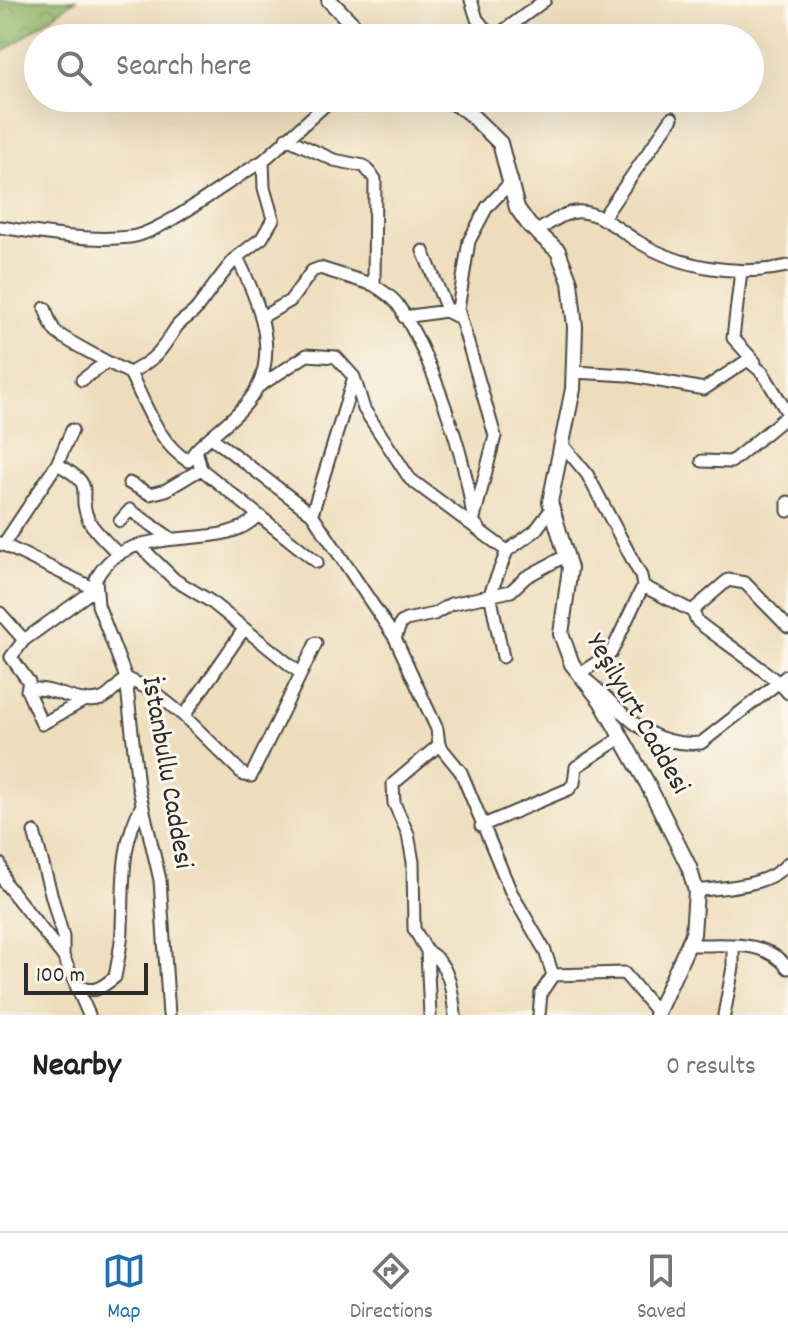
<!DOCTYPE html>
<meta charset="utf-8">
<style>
:root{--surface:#fff;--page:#f2f2f2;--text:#222;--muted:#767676;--line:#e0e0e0;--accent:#1f6fb2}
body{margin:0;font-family:Dekko,sans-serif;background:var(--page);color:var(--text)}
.scale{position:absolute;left:24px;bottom:20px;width:124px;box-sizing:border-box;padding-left:8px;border:4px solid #2b2b2b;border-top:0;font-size:22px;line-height:28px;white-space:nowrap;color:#2b2b2b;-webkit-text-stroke:6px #fbf7ec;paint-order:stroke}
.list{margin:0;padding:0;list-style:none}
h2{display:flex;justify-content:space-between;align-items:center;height:104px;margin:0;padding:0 32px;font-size:34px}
h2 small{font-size:26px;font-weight:400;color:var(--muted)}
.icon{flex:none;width:44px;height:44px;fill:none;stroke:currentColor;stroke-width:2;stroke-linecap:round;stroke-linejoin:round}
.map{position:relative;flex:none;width:788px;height:1015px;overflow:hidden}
.search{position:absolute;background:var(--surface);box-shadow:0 8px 32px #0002;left:24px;right:24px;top:24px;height:88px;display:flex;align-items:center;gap:20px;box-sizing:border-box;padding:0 28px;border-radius:44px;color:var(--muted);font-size:30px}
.sheet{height:216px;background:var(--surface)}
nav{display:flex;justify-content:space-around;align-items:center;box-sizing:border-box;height:112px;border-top:2px solid var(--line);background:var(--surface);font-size:22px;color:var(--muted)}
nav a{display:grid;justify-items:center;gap:4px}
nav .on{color:var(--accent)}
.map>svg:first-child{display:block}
.forest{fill:url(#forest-crowns);stroke:#5e704a;stroke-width:2}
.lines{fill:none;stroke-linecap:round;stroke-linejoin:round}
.minor-casing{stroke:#484641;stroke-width:15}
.major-casing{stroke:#484641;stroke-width:18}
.minor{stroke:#fff;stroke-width:11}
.major{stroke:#fff;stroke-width:14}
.labels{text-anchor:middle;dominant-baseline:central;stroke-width:6;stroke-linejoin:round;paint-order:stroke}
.street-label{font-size:28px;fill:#2b2b2b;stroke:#fbf7ec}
</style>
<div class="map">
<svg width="788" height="1015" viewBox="0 0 788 1015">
<defs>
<pattern id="forest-crowns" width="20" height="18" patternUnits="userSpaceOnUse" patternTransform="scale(2)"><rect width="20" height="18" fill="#90b569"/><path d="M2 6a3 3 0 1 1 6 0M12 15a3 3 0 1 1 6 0" fill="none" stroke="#769357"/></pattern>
</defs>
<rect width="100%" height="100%" fill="#fbf7ec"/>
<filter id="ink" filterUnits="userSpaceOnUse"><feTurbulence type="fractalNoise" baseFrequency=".0125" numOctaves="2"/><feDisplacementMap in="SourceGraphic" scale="16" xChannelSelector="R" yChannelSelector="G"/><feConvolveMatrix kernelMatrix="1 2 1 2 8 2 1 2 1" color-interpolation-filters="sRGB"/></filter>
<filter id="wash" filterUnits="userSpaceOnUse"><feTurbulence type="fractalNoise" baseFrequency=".006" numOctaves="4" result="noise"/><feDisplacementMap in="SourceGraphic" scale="32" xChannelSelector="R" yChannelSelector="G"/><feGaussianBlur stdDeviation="1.8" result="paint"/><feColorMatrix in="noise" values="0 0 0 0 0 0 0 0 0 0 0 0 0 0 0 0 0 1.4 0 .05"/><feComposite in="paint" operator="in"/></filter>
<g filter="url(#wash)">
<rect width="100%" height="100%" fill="#eeddbc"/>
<path class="forest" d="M0 0H75L0 54Z"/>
</g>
<g filter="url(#ink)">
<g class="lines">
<g class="minor-casing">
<path id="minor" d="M471 0 477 19 492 38
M494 38 545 0
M602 219 672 118
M0 227C41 233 88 242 130 237 161 234 232 178 263 161
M537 231C551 223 566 210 582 212 602 214 621 231 637 241 681 268 738 277 788 266
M423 251 448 312 460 318
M741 271 733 338 755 362
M374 285C382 291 393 297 398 305 430 352 465 455 472 511
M45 308C48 316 50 325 56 332 63 339 118 368 130 373
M262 317 290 301 312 271 320 268 374 285 375 179 364 166 334 160 286 138
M404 317 453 310
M574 372 627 375 704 389 748 360 763 373 788 414
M82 380 105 363
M258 387 307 355 336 357 354 377 364 409 410 479 507 551 535 531 550 511
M211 437 312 514 395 638 437 729 439 745 461 772 511 892 545 951 553 975 541 993 539 1015
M562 444 587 474 641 576 643 586 692 611 728 580 745 583 788 627
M196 450 188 461C158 443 146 404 130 373 155 359 160 353 175 329 180 320 192 316 198 307 211 290 222 273 237 257
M702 461 731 462 788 415
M57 464C101 488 74 489 89 521 96 533 110 545 119 555
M129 483 150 494 166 490 201 469
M788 502V511
M312 514 354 377
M120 521 130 510 169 537
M479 528 473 522 495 436 458 309 469 241 487 207 512 181
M0 543 95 589 24 640 11 657 29 682 27 690 42 724 85 700
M3 545 57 464 72 430
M140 546 175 580 210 601 300 673
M317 562 201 469 196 450C216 430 244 413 257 388 279 346 255 294 237 257L262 238 273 219 264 188 263 161 333 98
M643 586 611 653 579 674C622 706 641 748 701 743L788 675
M692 611 698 622C719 639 777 677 788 693
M0 613 24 640
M395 638 401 623 406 620 434 614 451 604 511 591 526 577 567 555
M503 657 490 594 507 551
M27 690C52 684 77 707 102 699 110 696 119 684 126 678L153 691 184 716 244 775 251 776 316 643
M184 716 244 629
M481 826 569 789 574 783 576 767 622 737
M34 832 63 937V956L89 1015
M0 864 5 883 63 956
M696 891C725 887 768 887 788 863
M689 945C725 946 764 938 788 968
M427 951C450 964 452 990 455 1015
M553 975 624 973 657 1012
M77 986C94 994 101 988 115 977 118 960 122 943 122 927 124 884 120 845 142 805
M169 1015 160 880 138 786 126 678 98 605 96 579C129 516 221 556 257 516
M430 1015 427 951 414 929 413 862 408 834 394 803 393 784 439 745
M724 1015 733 967V946"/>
</g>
<g class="major-casing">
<path id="major" d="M329 0 366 38
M445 98 467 111 500 143 517 208 529 225 558 251 570 282 575 327 573 389 550 502 570 568 561 634 572 664 601 701 647 783 689 867 696 891 693 934 656 1015"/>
</g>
<use href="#minor" class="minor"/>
<use href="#major" class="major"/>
</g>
</g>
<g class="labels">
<g class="street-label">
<text transform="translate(636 715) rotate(60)">Yeşilyurt Caddesi</text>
<text transform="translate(165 773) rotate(80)">İstanbullu Caddesi</text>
</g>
</g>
</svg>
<div class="scale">100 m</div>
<div class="search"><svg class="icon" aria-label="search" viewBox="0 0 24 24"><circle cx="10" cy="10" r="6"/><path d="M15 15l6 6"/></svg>Search here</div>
</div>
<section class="sheet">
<h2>Nearby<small>0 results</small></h2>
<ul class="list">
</ul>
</section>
<nav>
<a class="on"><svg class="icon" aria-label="map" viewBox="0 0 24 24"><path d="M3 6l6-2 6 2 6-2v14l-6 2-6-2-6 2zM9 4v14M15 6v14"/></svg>Map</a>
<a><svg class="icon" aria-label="directions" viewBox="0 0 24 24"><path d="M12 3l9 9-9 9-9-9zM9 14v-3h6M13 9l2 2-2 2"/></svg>Directions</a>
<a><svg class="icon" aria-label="saved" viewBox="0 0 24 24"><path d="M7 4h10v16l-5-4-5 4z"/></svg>Saved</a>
</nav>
